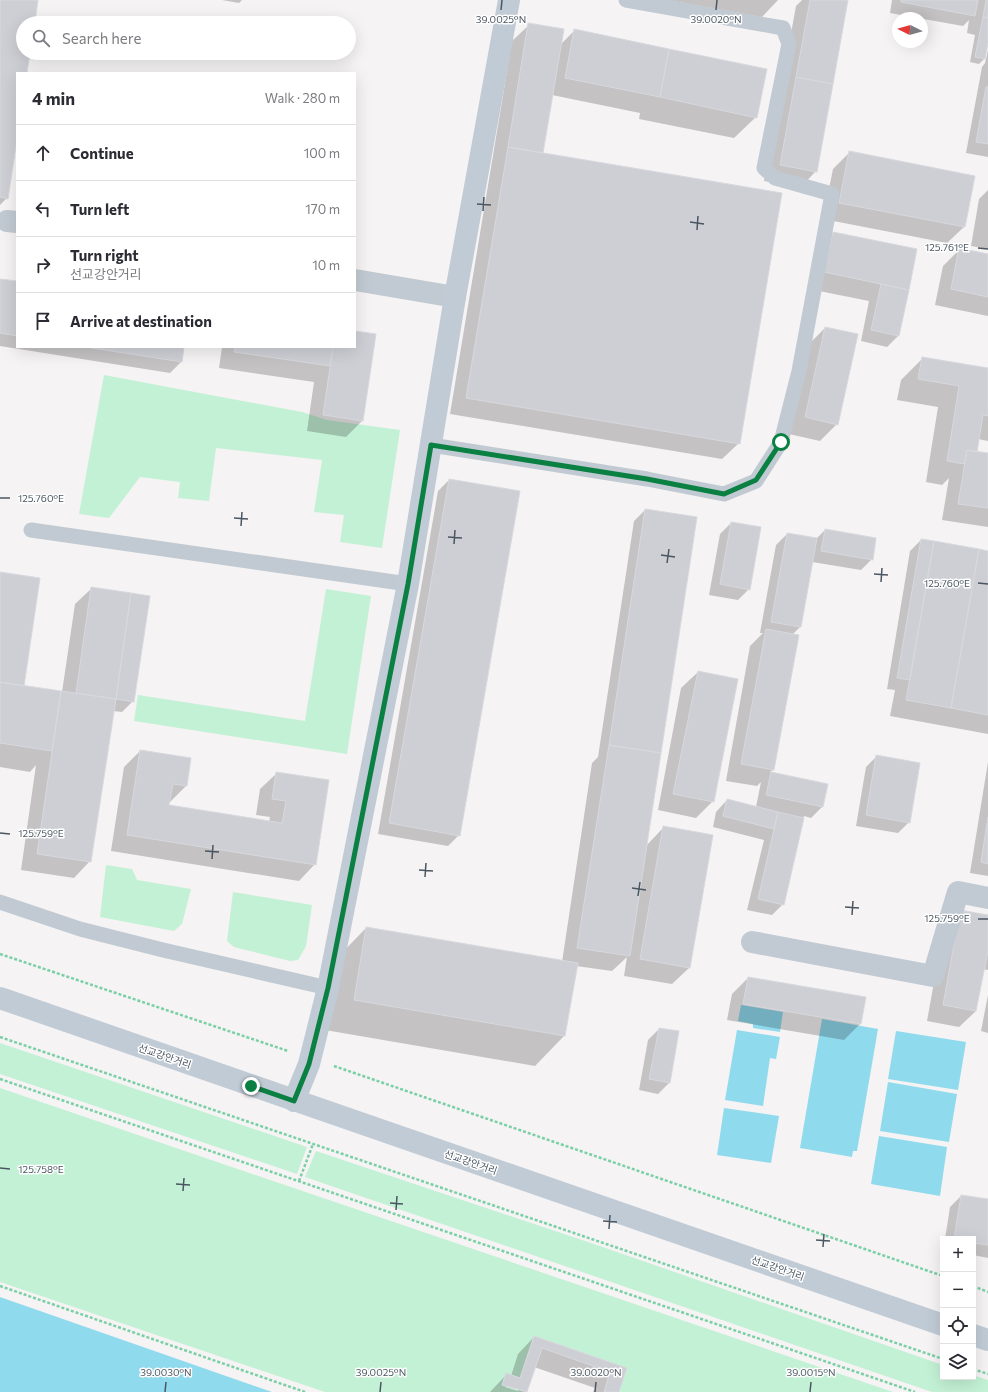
<!DOCTYPE html>
<meta charset="utf-8">
<style>
:root{--surface:#fff;--page:#f7f7f7;--text:#2b2b33;--muted:#7c7c81;--line:#e1e1e2}
body{margin:0;font-family:Commissioner,"Noto Sans KR",sans-serif;background:var(--page);color:var(--text)}
.controls{position:absolute;right:12px;bottom:12px;display:grid;overflow:hidden;border-radius:0px;box-shadow:0 4px 16px #0002}
.controls button{width:36px;height:36px;display:grid;place-items:center;padding:0;border:0;border-bottom:1px solid var(--line);background:var(--surface);color:var(--text);font:20px sans-serif}
.compass{position:absolute;left:892px;top:12px;width:36px;height:36px;border-radius:50%;background:var(--surface);box-shadow:0 4px 16px #0002;rotate:275deg}
.stop{position:absolute;width:12px;height:12px;margin:-9px;border:3px solid #0b8043;border-radius:50%;background:#fff}
.stop.end{background:#0b8043;border-color:#fff;box-shadow:0 1px 4px #0008}
.list{margin:0;padding:0;list-style:none}
h2{display:flex;justify-content:space-between;align-items:center;height:52px;margin:0;padding:0 16px;font-size:17px}
h2 small{font-size:13px;font-weight:400;color:var(--muted)}
.list li{display:grid;grid-template-columns:26px 1fr auto;gap:12px;align-items:center;box-sizing:border-box;height:56px;padding:0 16px;border-top:1px solid var(--line)}
.list b{display:block;font-size:15px;white-space:nowrap}
.list p{margin:0;font-size:13px;white-space:nowrap;color:var(--muted)}
.list em{font-size:13px;font-style:normal;color:var(--muted)}
.icon{flex:none;width:22px;height:22px;fill:none;stroke:currentColor;stroke-width:2;stroke-linecap:round;stroke-linejoin:round}
.map{position:relative;flex:none;width:988px;height:1392px;overflow:hidden}
.search{position:absolute;background:var(--surface);box-shadow:0 4px 16px #0002;left:16px;top:16px;width:340px;height:44px;display:flex;align-items:center;gap:10px;box-sizing:border-box;padding:0 14px;border-radius:22px;color:var(--muted);font-size:15px}
.panel{position:absolute;background:var(--surface);box-shadow:0 4px 16px #0002;left:16px;top:72px;width:340px;height:276px;border-radius:0px}
.map>svg:first-child{display:block}
.green{fill:#c3f1d5}
.water{fill:#90daee}
.shadow{fill:#0003;fill-rule:evenodd}
.building{fill:#cdcfd5;stroke:#d7d9de}
.lines{fill:none;stroke-linecap:round;stroke-linejoin:round}
.path{stroke:#7ad0a6;stroke-width:2.5;stroke-dasharray:3 2;stroke-linecap:butt}
.lane{stroke:#c1cad2;stroke-width:15}
.street{stroke:#c1cad2;stroke-width:22}
.secondary{stroke:#c1cbd6;stroke-width:22}
.route{stroke:#0b8043;stroke-width:5}
.ticks{fill:none;stroke:#4a5661;stroke-width:1.5}
.labels{text-anchor:middle;dominant-baseline:central;stroke-width:3;stroke-linejoin:round;paint-order:stroke}
.street-label{font-size:10px;fill:#4a5661;stroke:#fff}
.ticks-label{font-size:10px;text-anchor:middle;fill:#4a5661;stroke:#fff;stroke-width:3;stroke-linejoin:round;paint-order:stroke}
</style>
<div class="map">
<svg width="988" height="1392" viewBox="0 0 988 1392">
<rect width="100%" height="100%" fill="#f5f3f3"/>
<path class="green" d="M104 375 302 412 327 420 400 430 382 548 340 542 344 515 314 512 322 460 216 448 209 501 178 498 180 482 140 477 109 518 79 514Z
M326 589 371 596 347 754 134 721 138 695 305 721Z
M106 865 132 869 137 880 191 889 182 924 174 931 100 917Z
M233 892 312 905 306 946 298 960 290 961 234 947 227 941Z
M0 1043 307 1147 297 1174 0 1074Z
M0 1088 893 1392H619L627 1368 534 1336 520 1378 506 1373 503 1385 524 1392H325L0 1282Z
M316 1151 591 1243 943 1365V1377H973V1375L988 1380V1392H932L305 1177Z"/>
<path class="water" d="M741 1005 783 1012 780 1032 753 1028V1024L738 1021Z
M822 1019 878 1029 857 1151H853L852 1157 800 1148Z
M737 1030 780 1037 776 1059 770 1058 763 1106 725 1100Z
M896 1031 966 1042 958 1090 888 1079Z
M888 1082 957 1094 949 1142 880 1131Z
M724 1108 779 1116 771 1163 717 1155Z
M879 1136 947 1147 940 1196 871 1184Z
M0 1297 272 1392H0Z"/>
<path class="shadow" d="M0 0H37L34 23H23V53H29L26 73H17V133L7 198 0 205Z
M222 0H242L239 3Z
M667 0H778L762 17Z
M802 0H847L816 171 800 188 764 181 796 6Z
M892 0H988V38L984 59 979 64 970 62 975 35 967 33 969 20 963 26 890 13Z
M529 25 561 44 575 30 756 117 734 138 639 119 640 113 552 95 542 154 739 443 722 459 450 414 512 41Z
M988 50V157L966 153 982 67 985 63Z
M850 152 974 176 964 227 947 243 823 219 833 169Z
M988 190V249L971 246 979 199Z
M833 233 916 250 898 336 887 347 861 341 869 301 809 289 817 249Z
M960 249 988 255V316L935 305 943 266Z
M0 280 17 282V347H183L181 362 170 373 0 346Z
M825 328 837 424 820 441 789 434 809 344Z
M355 332 363 420 346 437 307 431 314 382 219 368 222 347H355Z
M922 359 988 369V441L978 439 975 452 988 454V527L942 520 949 478 942 485 926 482 938 407 897 400 901 380Z
M449 480 459 835 448 846 378 834 438 491Z
M645 510 646 846 664 827 689 968 672 984 624 976 627 957 612 971 576 966 564 1036 535 1066 325 1030 337 958 366 928 562 962 592 763 598 757 634 521Z
M731 523 749 589 738 600 709 595 720 534Z
M825 530 872 559 861 570 812 562 800 627 792 635 773 770 770 772 827 785 822 807 811 818 804 816 783 904 772 915 747 910 764 840 713 827 716 812 727 800 756 807 761 782 757 786 726 781 750 646 763 633H760L776 545 787 534 816 539Z
M921 540 988 552V734L890 716 895 690 887 689 910 551Z
M0 573 22 686 62 692 75 604 92 588 133 701 122 712 113 711 90 861 74 878 21 870 36 765 30 772 0 767Z
M698 672 713 801 696 818 658 810 681 688Z
M140 751 190 759 186 786 169 803 168 806 269 822 270 817 256 815 260 789 277 773 315 864 299 881 111 851 124 767Z
M877 756 909 822 898 833 856 826 866 767Z
M988 762V876L970 873Z
M988 916V970L983 969 976 1011 959 1027 927 1021 944 927Z
M748 978 861 1023 844 1040 727 1020 732 994Z
M988 995V1033L981 1031Z
M659 1029 669 1083 658 1094 639 1090 648 1040Z
M961 1196 988 1200V1258L973 1255V1239H945L950 1207Z
M534 1337 626 1369 618 1392H593L595 1388 534 1367 526 1392H490L507 1374 511 1376 518 1354ZM506 1385 518 1389V1391L505 1387Z"/>
<path class="building" d="M0 0H38L35 23H23V53H30L27 73H17V139L8 199 0 197Z
M810 0H848L833 84 796 77Z
M901 0H978L975 16 901 2Z
M986 0H988V18L983 17Z
M983 17 988 18V43L985 59 975 57Z
M173 18 178 20 180 23H162L166 19Z
M528 23 564 29 543 153 508 147Z
M574 29 669 49 660 97 565 78Z
M669 49 767 69 757 118 660 97Z
M796 77 833 84 817 172 780 165Z
M986 87H988V144L976 142Z
M508 147 782 193 740 444 466 398Z
M849 151 975 176 965 227 839 203Z
M833 232 917 249 909 290 824 272Z
M959 248 988 254V297L951 289Z
M0 279 17 281V336L0 333Z
M881 284 909 290 899 336 871 330Z
M825 327 858 334 838 425 805 417Z
M355 331 376 334 363 421 323 415 333 347H355Z
M85 347H184L182 362Z
M235 347H333L330 366 234 352Z
M922 357 988 368V416L983 415 977 452 967 450 964 464 947 461 959 386 918 379Z
M967 450 988 453V508L958 504Z
M449 479 520 491 460 836 389 823Z
M645 509 697 517 661 753 609 745Z
M731 522 761 527 750 590 720 584Z
M825 529 876 538 873 560 821 551Z
M787 533 817 538 801 627 771 622Z
M921 539 934 541 910 680 897 678Z
M934 541 979 549 951 708 906 700Z
M979 549 988 551V715L951 708Z
M0 572 40 578 24 686 0 682Z
M91 587 131 593 116 699 76 693Z
M131 593 150 596 134 702 116 699Z
M766 629 799 635 774 770 741 764Z
M698 671 738 679 714 802 673 794Z
M0 682 61 691 52 751 0 743Z
M61 691 116 699 91 862 37 854Z
M609 745 661 753 630 956 577 948Z
M140 750 191 758 187 786 173 784 169 805 282 823 286 801 272 799 276 772 329 780 316 865 127 835Z
M876 755 920 763 910 823 866 815Z
M771 772 828 784 823 807 766 795Z
M727 799 778 812 774 829 723 816Z
M778 812 804 818 784 905 758 899Z
M988 817V864L981 862Z
M663 826 713 835 690 968 640 959Z
M960 910 988 915V951L976 1011 943 1005Z
M366 927 578 963 565 1036 354 1000Z
M748 977 866 997 861 1024 743 1004Z
M659 1028 679 1031 670 1083 649 1079Z
M961 1195 988 1199V1245L973 1243V1239H954Z
M534 1336 627 1368 619 1392H604L610 1372 542 1348 527 1392 502 1385 506 1373 520 1378Z"/>
<g class="lines">
<path class="path" d="M0 954 288 1051
M0 1037 943 1359
M334 1066 943 1276
M0 1079 915 1392
M299 1181 313 1144
M0 1286 305 1392
M973 1286 988 1292
M973 1369 988 1374"/>
<path class="lane" d="M431 445 647 479 724 494 756 481 781 442 799 371 832 194 775 178 764 168 789 44 783 28 626 0
M31 530 408 584
M0 902 80 929 163 950 328 988"/>
<path class="street" d="M7 221 17 222
M355 280 455 297
M752 942 933 976 958 892 988 898"/>
<path class="secondary" d="M0 998 943 1325
M294 1101 309 1064 328 988 408 584 455 297 509 0
M973 1335 988 1340"/>
</g>
<g class="lines">
<path class="route" d="M251 1086 294 1101 309 1064 328 988 408 584 431 445 647 479 724 494 756 480 781 442"/>
</g>
<path class="ticks" d="M501 10 502 0M716 10 717 0M477 204 491 205M483 211 484 197M690 222 704 224M697 230 698 216M978 248 988 249M0 498H10M234 518 248 519M241 526 242 512M448 537 462 538M454 544 455 530M661 555 675 557M667 563 669 549M874 574 888 575M881 582 882 568M978 583 988 584M0 833 10 834M205 851 219 852M212 859 213 845M419 870 433 871M425 877 426 863M632 888 646 890M638 896 640 882M845 907 859 908M852 915 853 901M978 919H988M0 1168 10 1169M176 1184 190 1185M183 1191 184 1178M390 1203 403 1204M396 1210 397 1196M603 1221 617 1222M609 1229 610 1215M816 1240 830 1241M823 1247 824 1234M165 1392 166 1382M380 1392 381 1382M595 1392 596 1382M810 1392 811 1382"/>
<g class="labels">
<g class="street-label">
<text transform="translate(165 1056) rotate(19)">선교강안거리</text>
<text transform="translate(471 1162) rotate(19)">선교강안거리</text>
<text transform="translate(778 1268) rotate(19)">선교강안거리</text>
</g>
</g>
<g class="ticks-label">
<text x="501" y="23">39.0025°N</text>
<text x="716" y="23">39.0020°N</text>
<text x="947" y="251">125.761°E</text>
<text x="41" y="502">125.760°E</text>
<text x="947" y="587">125.760°E</text>
<text x="41" y="837">125.759°E</text>
<text x="947" y="922">125.759°E</text>
<text x="41" y="1173">125.758°E</text>
<text x="166" y="1376">39.0030°N</text>
<text x="381" y="1376">39.0025°N</text>
<text x="596" y="1376">39.0020°N</text>
<text x="811" y="1376">39.0015°N</text>
</g>
</svg>
<div class="controls">
<button>+</button>
<button>−</button>
<button><svg class="icon" aria-label="locate" viewBox="0 0 24 24"><circle cx="12" cy="12" r="6"/><path d="M12 2v4M12 18v4M2 12h4M18 12h4"/></svg></button>
<button><svg class="icon" aria-label="layers" viewBox="0 0 24 24"><path d="M12 4l9 5-9 5-9-5zM3 14l9 5 9-5"/></svg></button>
</div>
<svg class="compass" viewBox="-18 -18 36 36"><path d="M0-13l5 13h-10z" fill="#e53935"/><path d="M0 13l5-13h-10z" fill="#7c7c81"/></svg>
<div class="stop" style="left:781px;top:442px"></div>
<div class="stop end" style="left:251px;top:1086px"></div>
<div class="search"><svg class="icon" aria-label="search" viewBox="0 0 24 24"><circle cx="10" cy="10" r="6"/><path d="M15 15l6 6"/></svg>Search here</div>
<section class="panel">
<h2>4 min<small>Walk · 280 m</small></h2>
<ul class="list">
<li><svg class="icon" aria-label="ahead" viewBox="0 0 24 24"><path d="M12 20V5M6 11l6-6 6 6"/></svg><div><b>Continue</b></div><em>100 m</em></li>
<li><svg class="icon" aria-label="left" viewBox="0 0 24 24"><path d="M17 20v-9H6M10 6l-5 5 5 5"/></svg><div><b>Turn left</b></div><em>170 m</em></li>
<li><svg class="icon" aria-label="right" viewBox="0 0 24 24"><path d="M7 20v-9h11M14 6l5 5-5 5"/></svg><div><b>Turn right</b><p>선교강안거리</p></div><em>10 m</em></li>
<li><svg class="icon" aria-label="arrive" viewBox="0 0 24 24"><path d="M6 21V4h12l-3 4 3 4H6"/></svg><div><b>Arrive at destination</b></div></li>
</ul>
</section>
</div>
